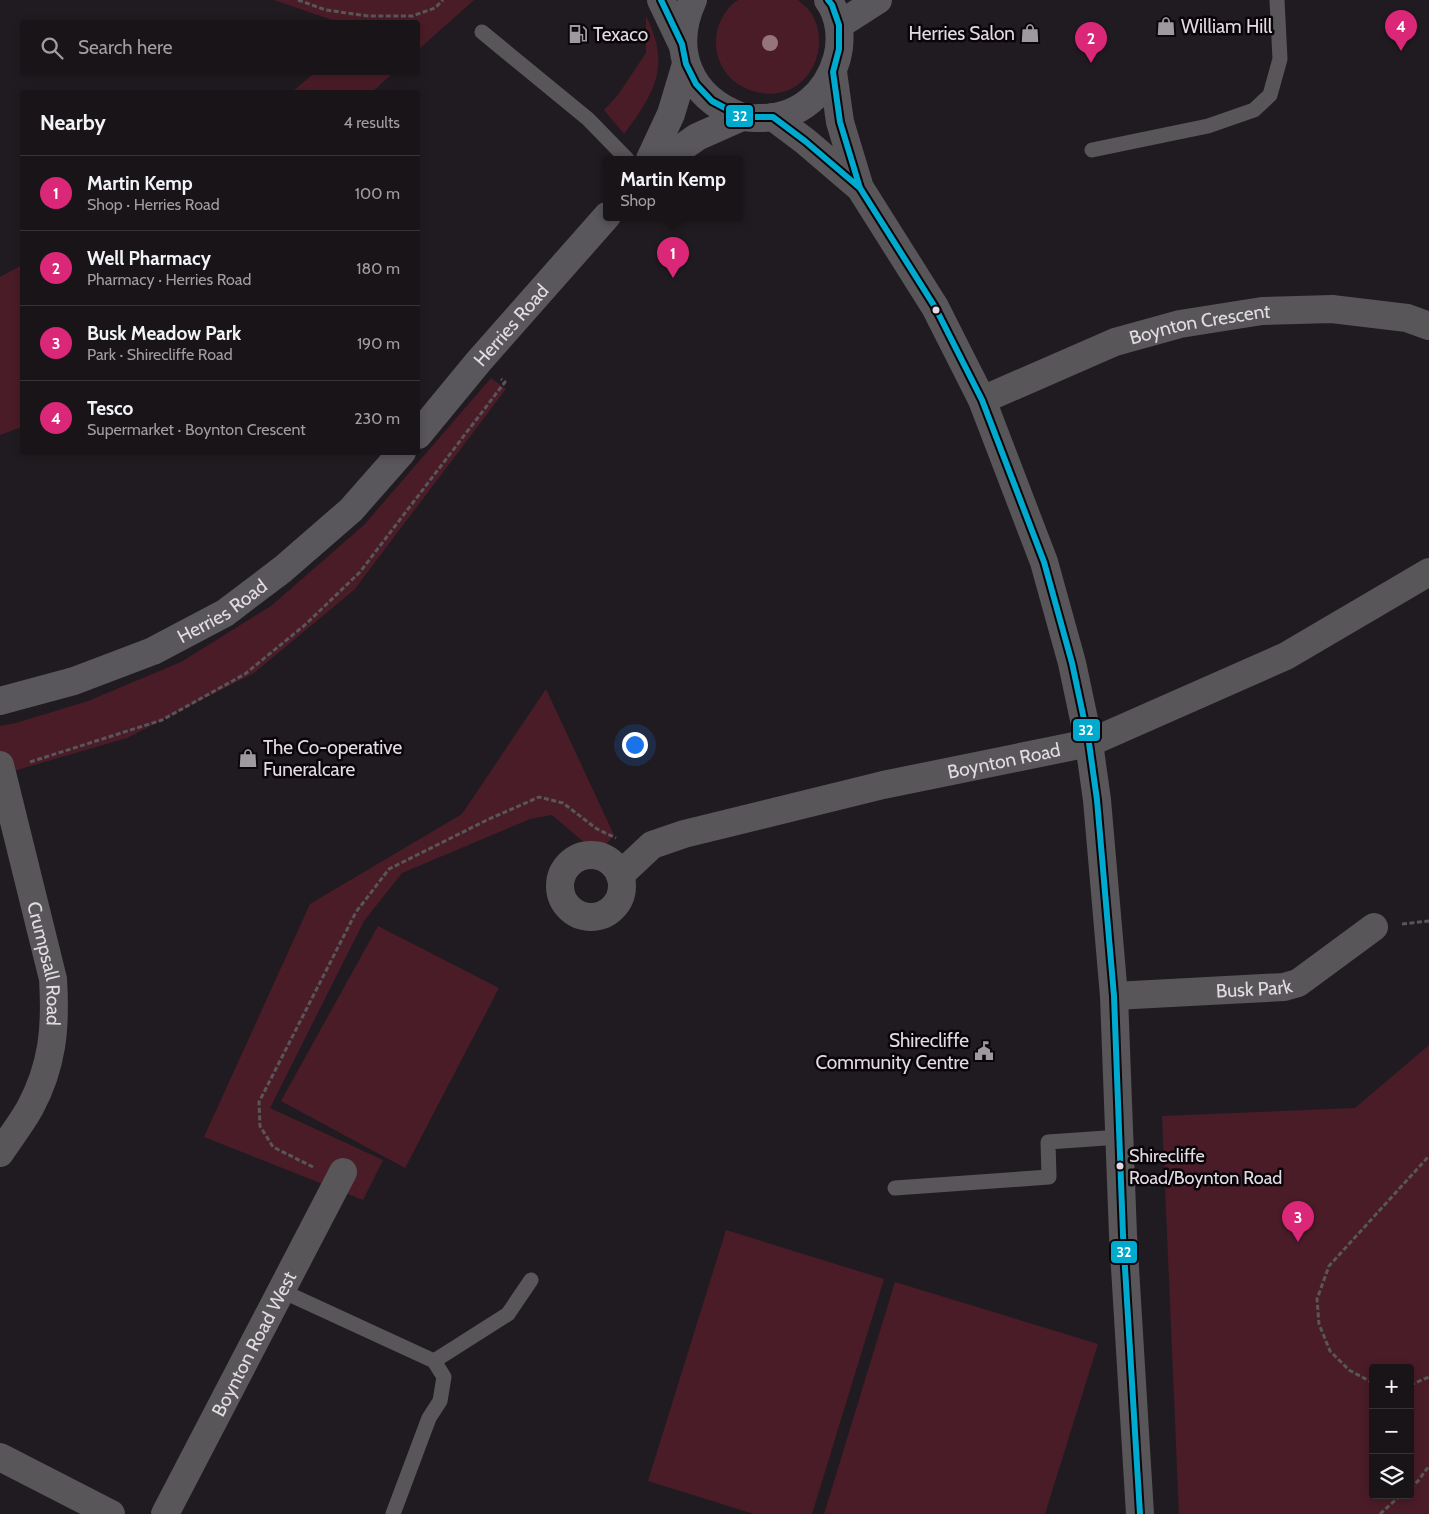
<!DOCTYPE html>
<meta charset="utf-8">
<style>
:root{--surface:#181418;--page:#211d21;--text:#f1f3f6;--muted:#9f9ea2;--line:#363337;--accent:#db2777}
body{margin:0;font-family:Cabin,sans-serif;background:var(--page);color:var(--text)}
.controls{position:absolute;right:15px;bottom:15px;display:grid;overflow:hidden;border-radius:5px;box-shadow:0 2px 8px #0003}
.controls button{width:45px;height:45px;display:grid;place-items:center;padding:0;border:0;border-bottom:1px solid var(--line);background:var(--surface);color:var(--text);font:25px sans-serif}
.you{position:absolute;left:634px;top:744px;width:18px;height:18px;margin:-12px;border:4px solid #fff;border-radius:50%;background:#1a73e8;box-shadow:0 0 0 8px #1a73e833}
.badge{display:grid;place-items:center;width:32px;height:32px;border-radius:50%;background:var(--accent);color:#fff;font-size:16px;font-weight:700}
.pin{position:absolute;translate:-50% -41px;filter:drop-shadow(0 1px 2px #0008)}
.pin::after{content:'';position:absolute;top:26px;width:18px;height:15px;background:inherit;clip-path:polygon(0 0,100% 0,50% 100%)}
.popup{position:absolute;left:603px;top:156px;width:140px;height:65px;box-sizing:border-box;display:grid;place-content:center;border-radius:5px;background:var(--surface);filter:drop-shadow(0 1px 4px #0005);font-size:16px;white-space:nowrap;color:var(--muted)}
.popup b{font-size:19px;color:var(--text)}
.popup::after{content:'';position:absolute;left:50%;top:100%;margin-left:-10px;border:10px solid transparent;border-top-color:var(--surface)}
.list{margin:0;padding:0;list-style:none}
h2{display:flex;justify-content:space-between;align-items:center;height:65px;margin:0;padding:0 20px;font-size:21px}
h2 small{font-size:16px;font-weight:400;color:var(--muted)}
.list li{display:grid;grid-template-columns:32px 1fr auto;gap:15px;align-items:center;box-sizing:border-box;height:75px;padding:0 20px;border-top:1px solid var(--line)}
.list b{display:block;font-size:19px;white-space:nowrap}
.list p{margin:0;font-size:16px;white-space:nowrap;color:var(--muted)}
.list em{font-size:16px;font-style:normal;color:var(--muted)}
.icon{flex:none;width:28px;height:28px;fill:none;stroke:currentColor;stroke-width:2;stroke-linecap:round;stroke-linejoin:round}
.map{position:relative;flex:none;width:1429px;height:1514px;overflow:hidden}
.search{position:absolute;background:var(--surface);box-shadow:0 2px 8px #0003;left:20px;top:20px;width:400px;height:55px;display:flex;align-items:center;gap:12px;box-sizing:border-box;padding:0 18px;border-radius:5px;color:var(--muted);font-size:19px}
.panel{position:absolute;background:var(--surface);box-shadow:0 2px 8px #0003;left:20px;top:90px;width:400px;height:365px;border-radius:5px}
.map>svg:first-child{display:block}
.green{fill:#4a1c28;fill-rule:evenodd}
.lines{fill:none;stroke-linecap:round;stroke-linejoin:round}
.path{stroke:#585659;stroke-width:3;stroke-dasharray:5 2.5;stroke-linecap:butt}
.service{stroke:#585659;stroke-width:15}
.minor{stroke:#585659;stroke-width:28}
.tertiary{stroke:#585659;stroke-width:28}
.primary{stroke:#5a575c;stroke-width:28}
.bus-1-casing{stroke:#090509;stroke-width:10}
.bus-1{stroke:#00a9ce;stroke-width:6}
.tree{fill:#96747b}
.bus-dot{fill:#e2dbe3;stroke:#090509;stroke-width:2}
.labels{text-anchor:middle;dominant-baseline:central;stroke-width:5;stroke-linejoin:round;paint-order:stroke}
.bus-label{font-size:18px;fill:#e2dbe3;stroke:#090509;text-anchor:start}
.poi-label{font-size:19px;fill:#e2dbe3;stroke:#090509;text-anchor:start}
.street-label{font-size:19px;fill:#e2dbe3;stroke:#090509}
.line-badge{stroke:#090509;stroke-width:2}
.badge-label{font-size:14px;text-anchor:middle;font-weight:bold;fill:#fff}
</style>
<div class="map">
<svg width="1429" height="1514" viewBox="0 0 1429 1514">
<rect width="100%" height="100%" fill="#201b20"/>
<path class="green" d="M274 0H474L418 50V22H338Z
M738 0H798C801 3 806 7 809 10 827 33 820 70 796 86 775 100 743 94 727 74 720 65 716 54 716 42 716 26 724 9 738 0Z
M646 16C671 65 655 93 624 134L604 110 618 95 646 53Z
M314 73V72L393 73 372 92H292Z
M22 265V427L0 435V277Z
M491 378 506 389 354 590 254 673 127 738 0 775V726L16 723 88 701 181 662 271 606 364 525Z
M546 689 614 835 598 854 552 815 530 819 402 873 364 921 270 1108 383 1160 363 1200 204 1137 310 904 462 814Z
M378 926 499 988 405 1168 281 1101Z
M1429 1045V1514H1179L1162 1116 1355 1108ZM1373 1368H1410V1495H1373Z
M726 1230 884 1279 812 1514H754L648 1481Z
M895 1282 1098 1344 1045 1514H824Z"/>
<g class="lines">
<path class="path" d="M298 0 326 10 368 16H412L435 8 443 0
M30 762 162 720 245 674 306 624 360 572 505 382 501 379
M1402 924 1429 921
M313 1167 273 1147 260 1126 259 1102 356 912 389 869 487 820 539 797 563 803 597 829 616 838
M1373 1383 1349 1370 1330 1351 1319 1324 1317 1299 1329 1266 1429 1156
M1410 1385 1429 1377
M1410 1488 1418 1481 1429 1466
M1380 1514 1401 1495"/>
<path class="service" d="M482 32 588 119 627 159
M1092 150 1208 126 1254 110 1270 95 1280 59 1277 0
M895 1188 1049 1177 1048 1142 1120 1137
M282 1291 434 1361 444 1377 440 1401 429 1418 393 1514
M434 1361 508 1314 531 1280"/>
<g class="minor">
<path id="s1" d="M982 400 1115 342 1180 324 1262 311 1332 309 1407 318 1429 326"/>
<path id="s2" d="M0 765 53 979C56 1027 53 1065 30 1108 21 1124 10 1138 0 1153"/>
<circle cx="591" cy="886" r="31"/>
<path id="s3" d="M620 875 652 845 684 834 883 785 1089 743 1286 656 1429 572"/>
<path id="s4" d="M1114 996 1284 987 1298 983 1374 927"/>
<path d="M0 1457 111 1514"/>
<path id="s5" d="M165 1514 343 1172"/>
</g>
<path class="tertiary" d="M661 0 682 44
M833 72 840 122 860 188 935 307 982 400 1044 562 1072 663 1089 743 1097 800 1114 996 1123 1235 1140 1514
M773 117 805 141 860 188"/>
<g class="primary">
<path d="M693 0C670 50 689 97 740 116 747 119 756 118 763 118 800 117 827 93 837 58 842 40 840 16 828 0"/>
<path d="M839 25 878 0"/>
<path d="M650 159 671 114 686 64"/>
<path d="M666 159 697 137 742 117"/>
<path id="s6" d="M418 435 479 361 607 216"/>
<path id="s7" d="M0 701 74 681 153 651 225 613 283 569 351 510 402 452"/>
</g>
<g class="bus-1-casing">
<path id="bus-1" d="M661 0 682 44 686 64 696 84 712 101 742 117H773L805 141 860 188
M828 0 832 5 839 25V49L833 72 840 122 860 188 935 307 982 400 1044 562 1072 663 1089 743 1097 800 1114 996 1123 1235 1140 1514"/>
</g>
<use href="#bus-1" class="bus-1"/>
</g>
<circle class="tree" cx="770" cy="43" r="8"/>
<defs>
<g id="shop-bare" transform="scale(1.5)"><path d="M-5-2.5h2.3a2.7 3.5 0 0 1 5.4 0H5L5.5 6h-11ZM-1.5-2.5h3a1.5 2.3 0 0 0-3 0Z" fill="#9e989f" stroke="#090509" stroke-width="2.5" paint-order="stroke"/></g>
<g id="fuel-bare" transform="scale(1.5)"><path d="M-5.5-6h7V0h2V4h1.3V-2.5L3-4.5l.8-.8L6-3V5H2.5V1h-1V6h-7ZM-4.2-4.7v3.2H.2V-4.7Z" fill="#9e989f" stroke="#090509" stroke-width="2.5" paint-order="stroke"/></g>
<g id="civic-bare" transform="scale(1.5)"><path d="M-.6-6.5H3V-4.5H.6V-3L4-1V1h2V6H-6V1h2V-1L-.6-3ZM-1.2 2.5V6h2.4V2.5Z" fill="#9e989f" stroke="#090509" stroke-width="2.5" paint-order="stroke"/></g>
</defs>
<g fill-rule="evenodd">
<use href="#shop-bare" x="1166" y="26"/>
<use href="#shop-bare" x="1030" y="33"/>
<use href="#fuel-bare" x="578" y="34"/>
<use href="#shop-bare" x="248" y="758"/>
<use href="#civic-bare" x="984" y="1051"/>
</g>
<g class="bus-dot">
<circle cx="936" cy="310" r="4.5"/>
<circle cx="1120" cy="1166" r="4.5"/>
</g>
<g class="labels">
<g class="bus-label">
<text x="1129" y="1156">Shirecliffe<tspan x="1129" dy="22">Road/Boynton Road</tspan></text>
</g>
<g class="poi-label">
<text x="1181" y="26">William Hill</text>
<text x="1015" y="33" text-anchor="end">Herries Salon</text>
<text x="593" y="34">Texaco</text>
<text x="263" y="747">The Co-operative<tspan x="263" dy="22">Funeralcare</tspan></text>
<text x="969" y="1040" text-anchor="end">Shirecliffe<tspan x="969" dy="22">Community Centre</tspan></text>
</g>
<g class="street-label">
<text stroke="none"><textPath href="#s6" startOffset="144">Herries Road</textPath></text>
<text stroke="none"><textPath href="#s1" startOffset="232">Boynton Crescent</textPath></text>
<text stroke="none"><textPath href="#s7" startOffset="241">Herries Road</textPath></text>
<text stroke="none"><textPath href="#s3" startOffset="406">Boynton Road</textPath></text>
<text stroke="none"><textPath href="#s2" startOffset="204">Crumpsall Road</textPath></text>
<text stroke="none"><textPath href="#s4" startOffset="140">Busk Park</textPath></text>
<text stroke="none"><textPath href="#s5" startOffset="192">Boynton Road West</textPath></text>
</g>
</g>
<g class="line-badge">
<rect x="725" y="104" width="29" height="24" rx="5" fill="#00a9ce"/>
<rect x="1072" y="718" width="29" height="24" rx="5" fill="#00a9ce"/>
<rect x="1110" y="1240" width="28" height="24" rx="5" fill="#00a9ce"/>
</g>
<g class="badge-label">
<text x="740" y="121">32</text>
<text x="1086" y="735">32</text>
<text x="1124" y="1257">32</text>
</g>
</svg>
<div class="controls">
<button>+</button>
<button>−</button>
<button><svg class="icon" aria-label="layers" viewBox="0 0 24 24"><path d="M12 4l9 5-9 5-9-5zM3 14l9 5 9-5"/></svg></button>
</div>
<div class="you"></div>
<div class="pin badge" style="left:673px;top:278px">1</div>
<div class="popup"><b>Martin Kemp</b>Shop</div>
<div class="pin badge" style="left:1091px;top:63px">2</div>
<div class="pin badge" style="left:1298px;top:1242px">3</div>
<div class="pin badge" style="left:1401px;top:51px">4</div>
<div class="search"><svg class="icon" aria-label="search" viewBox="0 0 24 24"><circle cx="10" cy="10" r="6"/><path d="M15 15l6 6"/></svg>Search here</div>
<section class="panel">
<h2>Nearby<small>4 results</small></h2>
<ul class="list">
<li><span class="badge">1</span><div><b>Martin Kemp</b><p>Shop · Herries Road</p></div><em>100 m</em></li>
<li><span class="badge">2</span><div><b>Well Pharmacy</b><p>Pharmacy · Herries Road</p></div><em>180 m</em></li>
<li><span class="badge">3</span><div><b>Busk Meadow Park</b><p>Park · Shirecliffe Road</p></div><em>190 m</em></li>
<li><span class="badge">4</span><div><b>Tesco</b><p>Supermarket · Boynton Crescent</p></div><em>230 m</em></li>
</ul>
</section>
</div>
